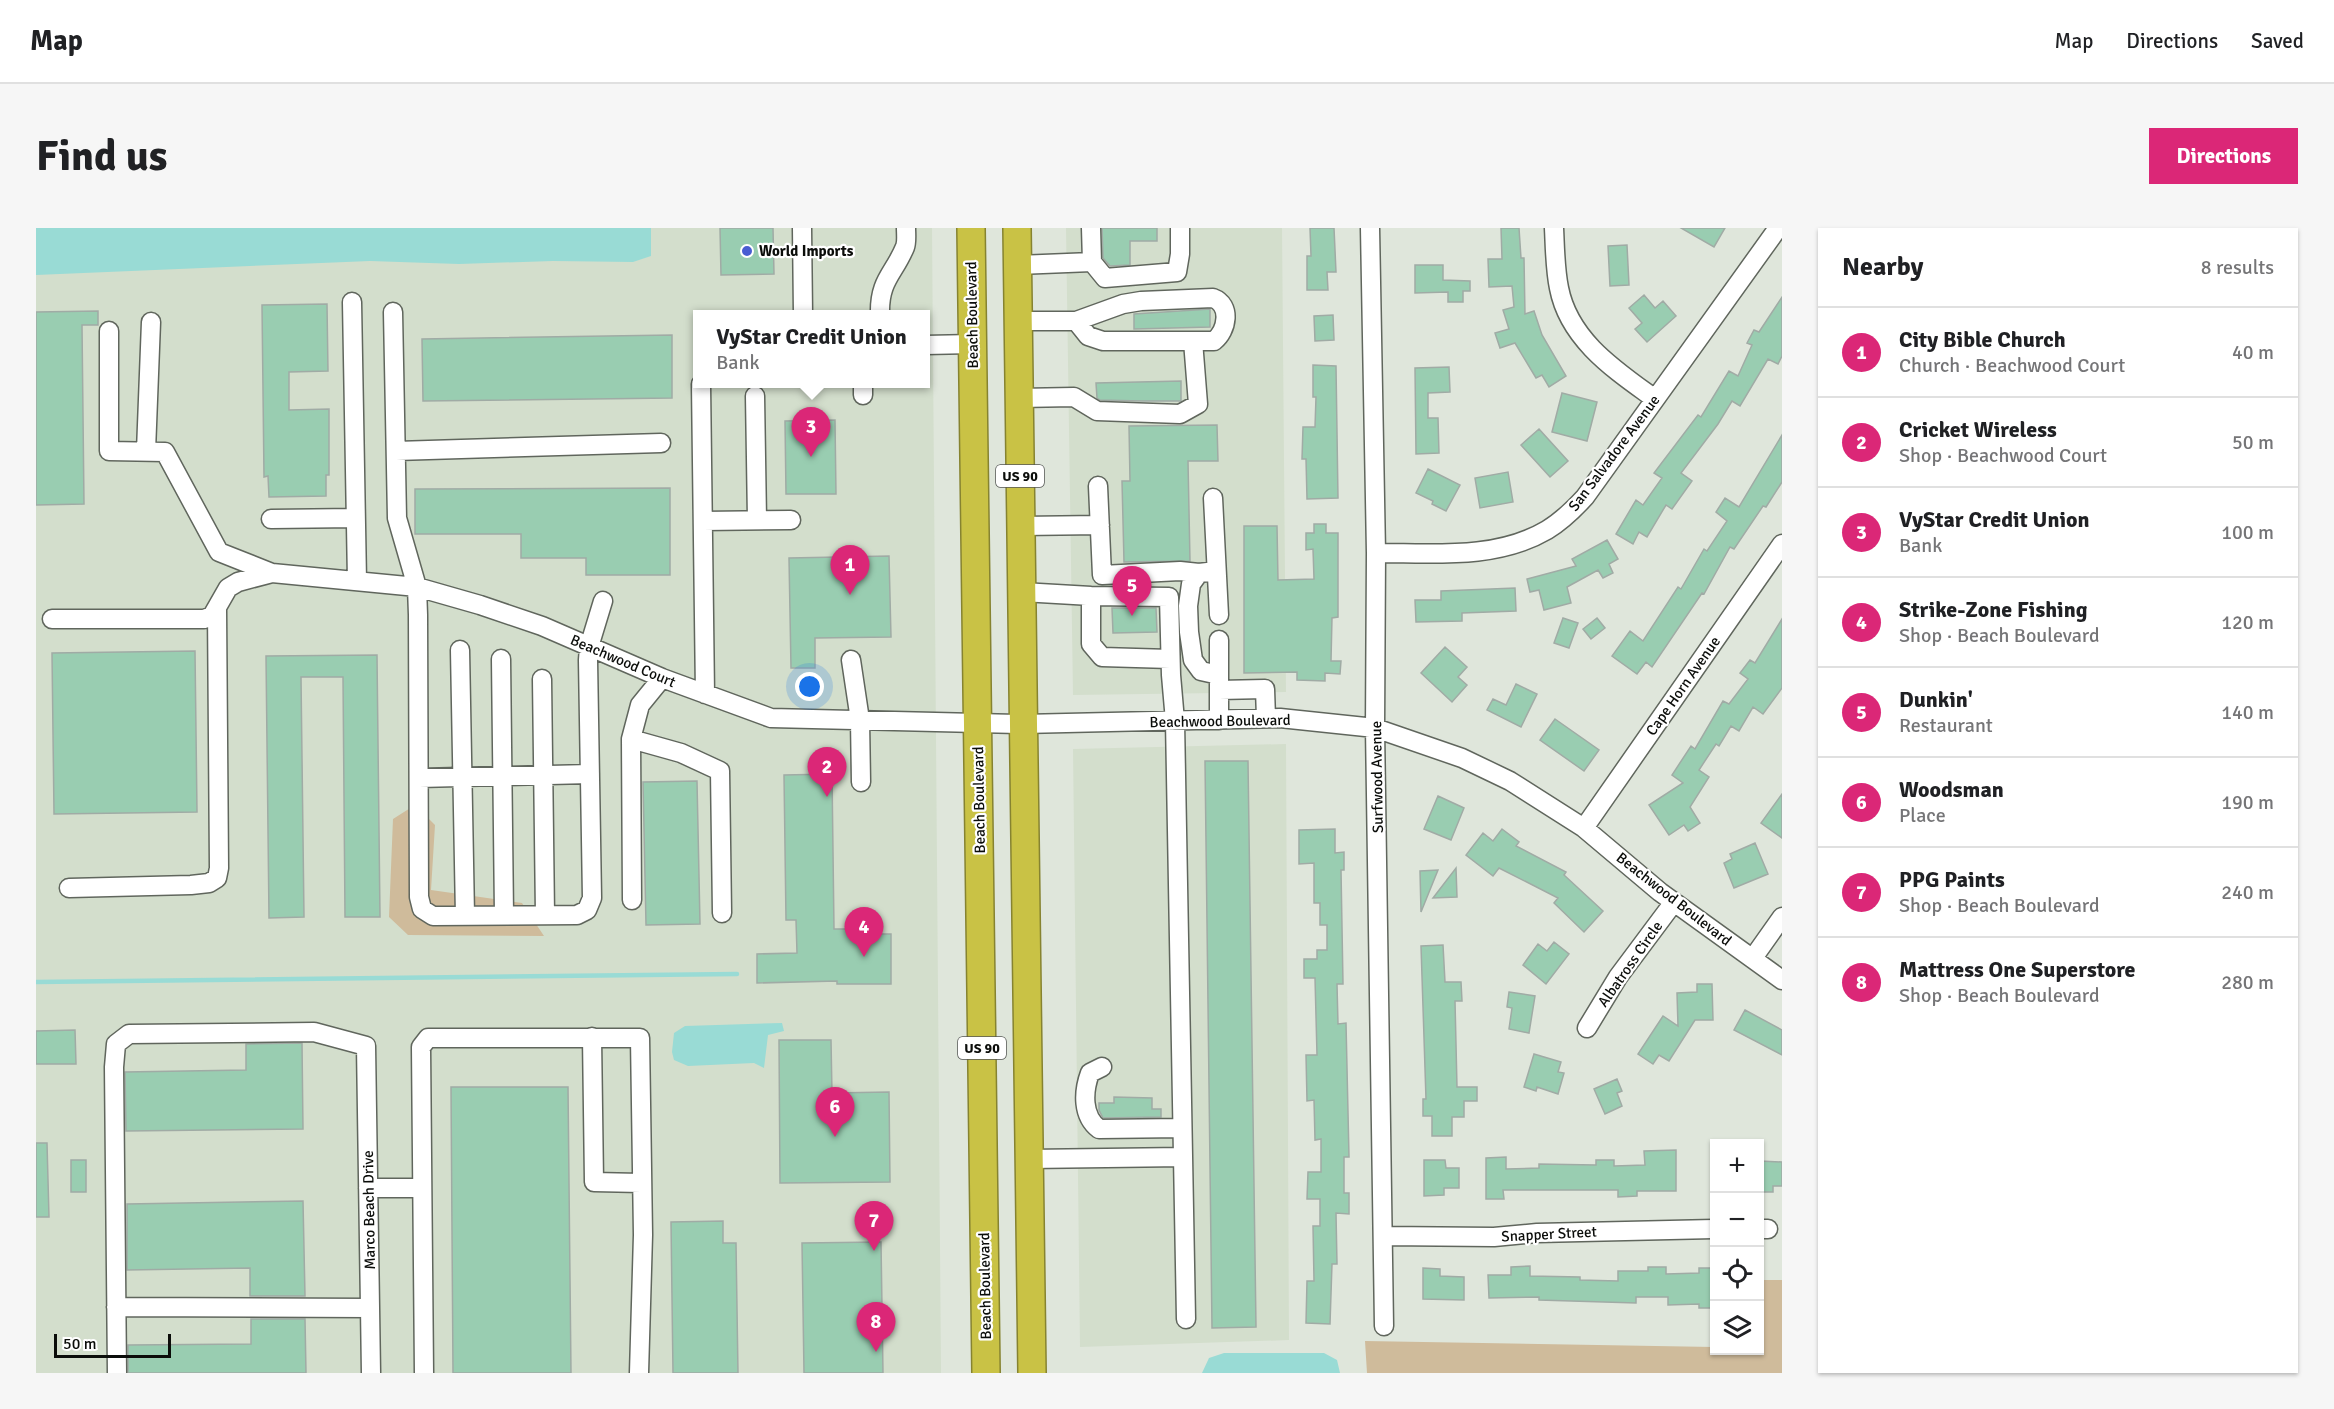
<!DOCTYPE html>
<meta charset="utf-8">
<style>
:root{--surface:#fff;--page:#f6f6f6;--text:#202124;--muted:#757577;--line:#e0e0e0;--accent:#db2777}
body{margin:0;font-family:Signika,sans-serif;background:var(--page);color:var(--text)}
.controls{position:absolute;right:18px;bottom:18px;display:grid;overflow:hidden;border-radius:0px;box-shadow:0 2px 4px #0004}
.controls button{width:54px;height:54px;display:grid;place-items:center;padding:0;border:0;border-bottom:2px solid var(--line);background:var(--surface);color:var(--text);font:30px sans-serif}
.scale{position:absolute;left:18px;bottom:15px;width:117px;box-sizing:border-box;padding-left:6px;border:3px solid #0b0d0a;border-top:0;font-size:16px;line-height:21px;white-space:nowrap;color:#0b0d0a;-webkit-text-stroke:4px #fff;paint-order:stroke}
.you{position:absolute;left:774px;top:459px;width:21px;height:21px;margin:-15px;border:4px solid #fff;border-radius:50%;background:#1a73e8;box-shadow:0 0 0 9px #1a73e833}
.badge{display:grid;place-items:center;width:39px;height:39px;border-radius:50%;background:var(--accent);color:#fff;font-size:20px;font-weight:700}
.pin{position:absolute;translate:-50% -50px;filter:drop-shadow(0 2px 3px #0008)}
.pin::after{content:'';position:absolute;top:32px;width:21px;height:18px;background:inherit;clip-path:polygon(0 0,100% 0,50% 100%)}
.popup{position:absolute;left:657px;top:82px;width:237px;height:78px;box-sizing:border-box;display:grid;place-content:center;border-radius:0px;background:var(--surface);filter:drop-shadow(0 2px 4px #0005);font-size:20px;white-space:nowrap;color:var(--muted)}
.popup b{font-size:22px;color:var(--text)}
.popup::after{content:'';position:absolute;left:50%;top:100%;margin-left:-12px;border:12px solid transparent;border-top-color:var(--surface)}
.list{margin:0;padding:0;list-style:none}
h2{display:flex;justify-content:space-between;align-items:center;height:78px;margin:0;padding:0 24px;font-size:26px}
h2 small{font-size:20px;font-weight:400;color:var(--muted)}
.list li{display:grid;grid-template-columns:39px 1fr auto;gap:18px;align-items:center;box-sizing:border-box;height:90px;padding:0 24px;border-top:2px solid var(--line)}
.list b{display:block;font-size:22px;white-space:nowrap}
.list p{margin:0;font-size:20px;white-space:nowrap;color:var(--muted)}
.list em{font-size:20px;font-style:normal;color:var(--muted)}
.icon{flex:none;width:33px;height:33px;fill:none;stroke:currentColor;stroke-width:2;stroke-linecap:round;stroke-linejoin:round}
.map{position:relative;flex:none;width:1746px;height:1145px;overflow:hidden;border-radius:0px}
header{display:flex;align-items:center;gap:36px;box-sizing:border-box;height:84px;padding:0 30px;background:var(--surface);border-bottom:2px solid var(--line)}
header strong{font-size:28px}
nav{display:flex;gap:33px;margin-inline-start:auto;font-size:21px}
.intro{display:flex;align-items:center;justify-content:space-between;box-sizing:border-box;height:144px;padding:0 36px}
h1{margin:0;font-size:42px}
.button{padding:15px 27px;border-radius:0px;background:var(--accent);color:#fff;font-size:21px;font-weight:700}
main{display:flex;gap:36px;padding:0 36px}
aside{flex:1;background:var(--surface);border-radius:0px;box-shadow:0 2px 4px #0004}
.map>svg:first-child{display:block}
.built{fill:#d3decc;fill-rule:evenodd}
.green{fill:#cfbb9b}
.water{fill:#99dbd5}
.lines{fill:none;stroke-linecap:round;stroke-linejoin:round}
.stream{stroke:#99dbd5;stroke-width:4.5}
.building{fill:#99cdb1;stroke:#a0aba5;stroke-width:1.5}
.minor-casing{stroke:#60665d;stroke-width:21}
.highway-casing{stroke:#868330;stroke-width:30}
.minor{stroke:#fff;stroke-width:18}
.highway{stroke:#c9c245;stroke-width:27}
.poi-dot{fill:#495dd2;stroke:#fff;stroke-width:2}
.labels{text-anchor:middle;dominant-baseline:central;stroke-width:4.5;stroke-linejoin:round;paint-order:stroke}
.shield{fill:#fff;stroke:#545654;stroke-width:1.5}
.shield-label{font-size:14px;font-weight:bold;fill:#0b0d0a}
.poi-label{font-size:15px;font-weight:bold;fill:#0b0d0a;stroke:#fff;text-anchor:start}
.street-label{font-size:15px;fill:#0b0d0a;stroke:#fff}
</style>
<header>
<strong>Map</strong>
<nav><a>Map</a><a>Directions</a><a>Saved</a></nav>
</header>
<div class="intro"><h1>Find us</h1><a class="button">Directions</a></div>
<main>
<div class="map">
<svg width="1746" height="1145" viewBox="0 0 1746 1145">
<rect width="100%" height="100%" fill="#dfe6db"/>
<path class="built" d="M0 0H896L905 1145H0ZM661 86H889V156H661Z
M1030 0H1246L1250 464 1037 467Z
M1250 516 1253 1112 1044 1119 1037 521Z"/>
<path class="green" d="M379 577 399 597 395 662 486 675 508 708 372 707 353 689 357 591Z
M1724 1052H1746V1145H1331L1329 1113 1678 1119V1122H1724Z"/>
<path class="water" d="M0 0H615V28L597 34 517 33 423 36 334 33 0 47Z
M746 795 748 803 732 807 728 840 718 835 652 838 638 832 636 824 638 805 649 798Z
M1188 1125H1288L1301 1132 1304 1145H1166L1173 1130Z"/>
<g class="lines">
<path class="stream" d="M0 754 701 746"/>
</g>
<path class="building" d="M684 0H737L738 46 685 47Z
M1066 0H1121V13H1094V37L1074 38 1067 30Z
M1274 0H1298L1300 44H1291L1292 62H1271V28H1275Z
M1465 0H1483L1485 30H1488L1489 86 1498 83 1506 107 1530 148 1513 159 1506 147 1500 150 1479 115 1464 120 1459 105 1473 101 1467 82 1478 79 1476 58 1453 59 1452 31H1466Z
M1645 0H1689L1678 19Z
M1591 17 1593 57 1574 58 1572 18Z
M1379 37H1407V52L1434 53V63H1427V74H1412V64L1379 65Z
M1608 67 1619 80 1627 73 1640 88 1611 114 1599 101 1606 95 1593 80Z
M1746 69V128L1742 136 1732 131 1704 178 1696 173 1682 196 1645 245 1656 253 1636 281 1630 277 1611 309 1603 304 1597 316 1580 306 1600 272 1607 277 1626 250 1618 245 1662 187 1665 189 1693 143 1702 148 1716 117 1711 115 1718 102 1723 104Z
M291 76 292 143 253 144V182L293 181V247H290V268L233 269 232 248 228 249 226 77Z
M1174 81V99L1098 101V86Z
M62 83V97H46L48 276 0 277V84Z
M1297 87 1298 112 1279 113 1278 88Z
M636 107V170L387 173 386 111Z
M1277 137 1300 138 1302 270 1271 271 1270 231H1266L1267 199H1279L1280 169H1277Z
M1413 139 1414 164 1392 165V190H1402L1403 225 1380 226 1379 140Z
M1145 153V173H1106L1064 172 1061 170 1060 155Z
M1526 165 1561 174 1551 213 1516 204Z
M799 192 800 266H750L749 193Z
M1181 197 1182 233H1152L1154 333 1088 334 1086 253H1094L1093 198Z
M1503 201 1532 233 1514 249 1485 217Z
M1746 207V254L1730 279 1727 278 1698 321 1694 319 1668 366 1666 365 1616 439 1610 434 1601 446 1576 428 1594 403 1607 413 1642 359 1645 361 1668 321 1671 323 1691 293 1680 284 1689 270 1703 279Z
M1392 241 1424 257 1410 283 1396 276 1397 273 1380 265Z
M1472 244 1477 274 1444 280 1439 250Z
M634 260V347H550V330H485V306H379V261Z
M1278 296H1290V305H1302V389L1296 390 1295 433H1305L1304 446 1289 445V453L1261 452V444L1208 445V298H1241L1242 352 1278 351 1277 321 1270 322V305H1278Z
M1571 312 1582 331 1573 336 1577 345 1567 350 1562 342 1531 359 1535 375 1508 382 1503 362 1494 364 1491 351 1540 338 1536 331Z
M853 328 855 409 779 410V440H755L753 330Z
M1479 360 1480 383 1426 385V393L1380 394 1379 372H1405V363Z
M1076 380H1120L1121 404 1077 405Z
M1527 390 1542 395 1533 420 1518 415Z
M1561 390 1569 400 1555 411 1547 401Z
M1746 391V460L1727 486 1717 479 1703 503 1695 498 1683 518 1680 516 1663 542 1673 549 1654 579 1664 595 1652 603 1648 597 1633 607 1613 577 1647 555 1636 547 1655 518 1659 521 1687 473 1693 476 1712 451 1704 445 1714 432 1719 435Z
M1409 419 1431 439 1422 449 1431 457 1416 474 1385 445Z
M159 423 161 584 18 586 16 425Z
M341 427 344 689H309L307 449H265L268 689 233 690 230 428Z
M1480 456 1501 466 1485 499 1451 482 1457 471 1470 477Z
M1519 491 1563 522 1548 543 1504 512Z
M1169 533H1212L1220 1099 1176 1100Z
M796 546 798 701H815V706H855V756H801V753L721 755V726L761 725 760 692H750L748 547Z
M661 553 664 696 610 697 607 554Z
M1746 566V610L1725 595Z
M1402 568 1428 580 1415 612 1388 601Z
M1299 601V625L1308 624V642H1305L1307 756H1301L1302 796 1310 795 1313 929H1308V965H1313V986L1300 985 1301 1036H1296L1294 1096 1270 1095 1271 1053H1278L1277 998H1284V971H1271L1272 944H1285V911L1279 912 1278 872 1271 873 1270 827H1281L1279 750H1268V731H1281V722H1291V697H1284V675H1278V635L1263 636V602Z
M1466 601 1483 614 1480 618 1530 644 1528 647 1567 683 1548 704 1518 675 1522 670 1463 640 1457 648 1430 627 1447 605 1457 613Z
M1719 615 1732 646 1698 660 1688 635 1696 631 1694 626Z
M1420 640 1421 669 1397 670Z
M1402 642 1385 684 1384 643Z
M1518 714 1533 726 1510 756 1487 737 1502 716 1511 723Z
M1407 717 1409 754H1425L1426 773H1419L1421 859H1441V873H1428V889H1416V908H1396V888H1387V871H1390L1385 718Z
M1661 756H1676L1677 792H1659L1633 833 1623 827 1617 836 1602 826 1627 788 1642 798 1641 765 1661 764Z
M1473 764 1499 768 1493 805 1473 801 1476 780 1471 779Z
M1709 782 1746 802V827L1698 802Z
M39 802 40 836H0V803Z
M743 812H795L796 865 853 864 854 954 744 955Z
M266 815 267 901 90 903 89 844 210 842V816Z
M1498 826 1525 834 1522 844 1528 845 1522 866 1501 859 1500 863 1488 859Z
M1581 851 1586 863 1581 865 1586 878 1569 886 1558 861Z
M415 859H532L535 1145H417Z
M1078 869 1116 870V881H1125V889L1067 890 1063 882V875H1078Z
M0 915H11L13 989H0Z
M1640 922V963H1601V968L1582 969V962H1467L1468 971H1450V930L1470 929V941L1503 940V936L1560 937V932H1578V938L1609 937 1608 923Z
M35 932H50V964H35Z
M1388 932H1409L1410 940H1423V960H1408V967L1388 968Z
M1724 933 1746 934V958H1737V964H1724Z
M267 973 269 1068H214V1040L91 1042V976Z
M687 993V1015H700L702 1145H637L635 994Z
M845 1014 847 1145H768L766 1015Z
M1494 1038V1048L1544 1049V1052L1582 1053V1043H1612V1039H1630V1046L1663 1045V1040H1678V1080H1663V1076L1632 1077V1069H1600V1075L1503 1072V1069L1453 1070 1452 1047H1475V1039Z
M1387 1040 1404 1041V1048L1428 1049V1072L1387 1071Z
M215 1091H269L270 1145H92V1117L215 1116Z"/>
<g class="lines">
<g class="minor-casing">
<path id="minor" d="M766 0 767 86
M1334 0 1340 325 1339 500 1348 1098
M1518 0C1519 20 1519 41 1523 60 1533 112 1579 142 1619 171
M1056 34 1069 50 1141 44 1144 26V0
M982 37 1056 34 1055 0
M316 74 321 353
M357 84 361 290 381 359 382 387 383 669 386 681 397 688 541 687 551 682 556 670 552 432 553 419 567 373
M844 86C843 52 858 46 869 19 871 14 870 6 870 0
M982 93H1040L1087 76 1105 73 1177 70C1196 77 1191 103 1178 113H1067L1052 108 1040 93
M73 103V223L129 224 183 324 236 345 381 359 444 377 506 398 626 450 735 490 987 496 1244 490 1339 500 1426 530 1474 553 1548 600 1624 664 1746 752
M889 117 937 116
M665 156 669 466
M827 156V167
M719 168 721 292
M983 170 1038 169 1061 183 1144 186 1162 176 1157 113
M110 223 115 94
M360 223 625 215
M1062 258 1066 347 1144 343 1163 345
M1177 270 1183 387
M235 291 319 290
M667 293 755 292
M985 298 1064 297
M1340 325C1397 325 1460 332 1511 302 1526 293 1538 281 1549 269L1742 0
M1180 343 1163 345 1155 356 1152 378 1153 404 1157 432 1165 443 1183 447
M986 364 1055 368 1133 369 1135 447 1139 493 1150 1091
M1055 368V416L1066 429 1134 431
M16 391H168L176 388 192 360 202 354 236 345
M424 422 429 688
M465 431 468 687
M815 432 824 492 825 554
M506 451 509 687
M1183 462 1229 461 1230 490
M1183 492V412
M595 511 645 525 684 543 686 685
M383 550 554 546
M1548 600 1746 316
M33 660 155 657 173 655 181 650 183 640 181 381
M596 672 595 511 604 477 626 450
M1717 730 1746 689
M1551 800 1582 749 1638 674
M556 809 558 954 605 955
M1066 839 1054 845C1047 864 1046 888 1063 901L1146 900
M993 931 1147 929
M332 960H386
M1724 1001H1732
M1348 1008 1458 1009 1501 1005 1678 1001
M80 1079 334 1080
M81 1145 78 839 80 816 93 806 278 804 330 818 335 1145
M388 1145 385 819 392 810H604L607 1007 603 1145"/>
</g>
<g class="highway-casing">
<path id="highway" d="M935 0 950 1145
M981 0 996 1145"/>
</g>
<use href="#minor" class="minor"/>
<use href="#highway" class="highway"/>
</g>
<circle class="poi-dot" cx="711" cy="23" r="6"/>
<g class="labels">
<g class="shield">
<rect x="960" y="237" width="48" height="22" rx="4.5"/>
<rect x="922" y="809" width="48" height="22" rx="4.5"/>
</g>
<g class="shield-label">
<text x="984" y="248">US 90</text>
<text x="946" y="820">US 90</text>
</g>
<g class="poi-label">
<text x="723" y="23">World Imports</text>
</g>
<g class="street-label">
<text transform="translate(936 87) rotate(-91)">Beach Boulevard</text>
<text transform="translate(1578 225) rotate(-53)">San Salvadore Avenue</text>
<text transform="translate(587 433) rotate(23)">Beachwood Court</text>
<text transform="translate(1647 458) rotate(-55)">Cape Horn Avenue</text>
<text transform="translate(1184 493) rotate(-1)">Beachwood Boulevard</text>
<text transform="translate(1341 549) rotate(-91)">Surfwood Avenue</text>
<text transform="translate(943 572) rotate(-91)">Beach Boulevard</text>
<text transform="translate(1638 671) rotate(38)">Beachwood Boulevard</text>
<text transform="translate(1594 736) rotate(-55)">Albatross Circle</text>
<text transform="translate(333 982) rotate(-91)">Marco Beach Drive</text>
<text transform="translate(1513 1006) rotate(-3)">Snapper Street</text>
<text transform="translate(949 1058) rotate(-91)">Beach Boulevard</text>
</g>
</g>
</svg>
<div class="controls">
<button>+</button>
<button>−</button>
<button><svg class="icon" aria-label="locate" viewBox="0 0 24 24"><circle cx="12" cy="12" r="6"/><path d="M12 2v4M12 18v4M2 12h4M18 12h4"/></svg></button>
<button><svg class="icon" aria-label="layers" viewBox="0 0 24 24"><path d="M12 4l9 5-9 5-9-5zM3 14l9 5 9-5"/></svg></button>
</div>
<div class="scale">50 m</div>
<div class="you"></div>
<div class="pin badge" style="left:814px;top:367px">1</div>
<div class="pin badge" style="left:791px;top:569px">2</div>
<div class="pin badge" style="left:775px;top:229px">3</div>
<div class="popup"><b>VyStar Credit Union</b>Bank</div>
<div class="pin badge" style="left:828px;top:729px">4</div>
<div class="pin badge" style="left:1096px;top:388px">5</div>
<div class="pin badge" style="left:799px;top:909px">6</div>
<div class="pin badge" style="left:838px;top:1023px">7</div>
<div class="pin badge" style="left:840px;top:1124px">8</div>
</div>
<aside>
<h2>Nearby<small>8 results</small></h2>
<ul class="list">
<li><span class="badge">1</span><div><b>City Bible Church</b><p>Church · Beachwood Court</p></div><em>40 m</em></li>
<li><span class="badge">2</span><div><b>Cricket Wireless</b><p>Shop · Beachwood Court</p></div><em>50 m</em></li>
<li><span class="badge">3</span><div><b>VyStar Credit Union</b><p>Bank</p></div><em>100 m</em></li>
<li><span class="badge">4</span><div><b>Strike-Zone Fishing</b><p>Shop · Beach Boulevard</p></div><em>120 m</em></li>
<li><span class="badge">5</span><div><b>Dunkin'</b><p>Restaurant</p></div><em>140 m</em></li>
<li><span class="badge">6</span><div><b>Woodsman</b><p>Place</p></div><em>190 m</em></li>
<li><span class="badge">7</span><div><b>PPG Paints</b><p>Shop · Beach Boulevard</p></div><em>240 m</em></li>
<li><span class="badge">8</span><div><b>Mattress One Superstore</b><p>Shop · Beach Boulevard</p></div><em>280 m</em></li>
</ul>
</aside>
</main>
